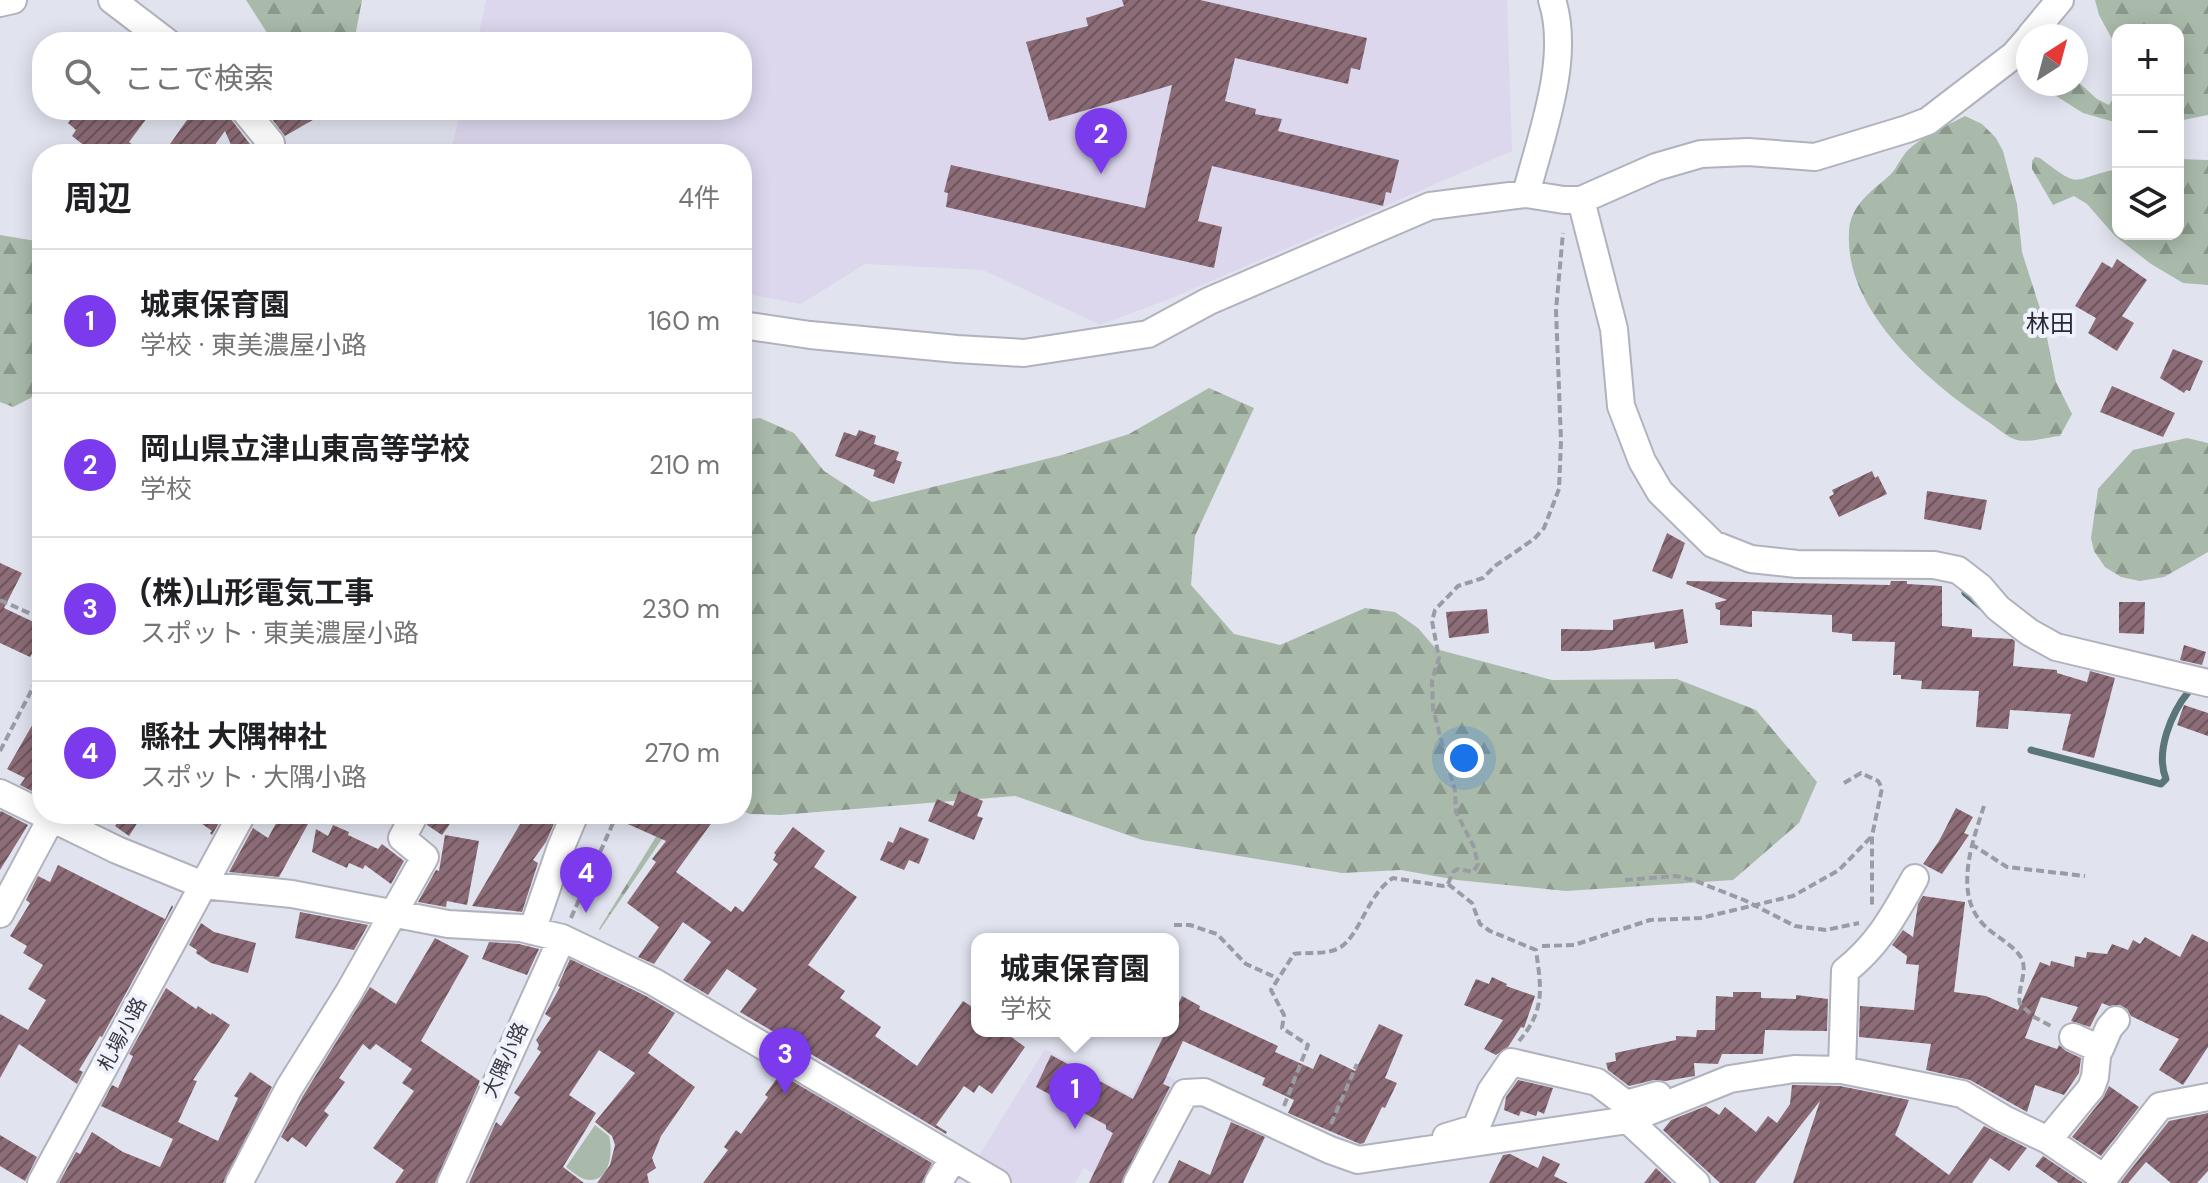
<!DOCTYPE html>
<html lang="ja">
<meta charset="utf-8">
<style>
:root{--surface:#fff;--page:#f6f6f6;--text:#202124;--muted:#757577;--line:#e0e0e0;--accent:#7c3aed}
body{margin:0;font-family:"DM Sans","Noto Sans JP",sans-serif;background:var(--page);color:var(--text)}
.controls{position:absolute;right:24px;top:24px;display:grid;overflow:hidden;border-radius:16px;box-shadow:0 4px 20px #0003}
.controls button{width:72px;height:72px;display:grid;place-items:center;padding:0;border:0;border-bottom:2px solid var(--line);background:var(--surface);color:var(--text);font:40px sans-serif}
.compass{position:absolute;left:2016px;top:24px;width:72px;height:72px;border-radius:50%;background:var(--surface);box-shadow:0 4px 20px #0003;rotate:36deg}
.you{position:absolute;left:1464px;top:758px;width:28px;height:28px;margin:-20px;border:6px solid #fff;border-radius:50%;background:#1a73e8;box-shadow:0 0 0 12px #1a73e833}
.badge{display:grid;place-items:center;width:52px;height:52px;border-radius:50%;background:var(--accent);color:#fff;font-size:26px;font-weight:700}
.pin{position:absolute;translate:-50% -66px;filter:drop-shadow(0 2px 4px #0008)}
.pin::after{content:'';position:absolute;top:42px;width:28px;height:24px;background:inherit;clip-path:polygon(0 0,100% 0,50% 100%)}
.popup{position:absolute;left:971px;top:933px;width:208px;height:104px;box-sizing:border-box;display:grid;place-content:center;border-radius:16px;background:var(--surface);filter:drop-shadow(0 2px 6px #0005);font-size:26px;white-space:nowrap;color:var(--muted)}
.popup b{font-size:30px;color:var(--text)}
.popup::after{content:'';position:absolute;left:50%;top:100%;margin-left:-16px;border:16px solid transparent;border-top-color:var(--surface)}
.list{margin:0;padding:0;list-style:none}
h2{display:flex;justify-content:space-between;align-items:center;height:104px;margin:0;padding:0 32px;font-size:34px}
h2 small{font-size:26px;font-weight:400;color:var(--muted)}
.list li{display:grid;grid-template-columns:52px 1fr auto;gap:24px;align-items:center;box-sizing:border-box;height:144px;padding:0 32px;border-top:2px solid var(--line)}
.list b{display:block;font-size:30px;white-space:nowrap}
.list p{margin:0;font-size:26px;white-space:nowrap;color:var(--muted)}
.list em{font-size:26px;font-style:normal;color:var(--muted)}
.icon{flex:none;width:44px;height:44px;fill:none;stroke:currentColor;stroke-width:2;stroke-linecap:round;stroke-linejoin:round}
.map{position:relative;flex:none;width:2208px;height:1183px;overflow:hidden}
.search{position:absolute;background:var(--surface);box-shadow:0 4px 20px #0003;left:32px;top:32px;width:720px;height:88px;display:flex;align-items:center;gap:20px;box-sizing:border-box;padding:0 28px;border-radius:32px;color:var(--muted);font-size:30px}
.panel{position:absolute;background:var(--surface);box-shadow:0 4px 20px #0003;left:32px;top:144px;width:720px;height:680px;border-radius:32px}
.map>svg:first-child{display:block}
.education{fill:#dcd7ed}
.forest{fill:url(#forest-firs)}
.garden{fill:#a9baaa}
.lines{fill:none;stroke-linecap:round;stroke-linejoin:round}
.stream{stroke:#5b7679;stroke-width:7}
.building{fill:url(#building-hatch)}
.minor-casing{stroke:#b0b2bd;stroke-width:30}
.path{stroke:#9a9ca4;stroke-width:4;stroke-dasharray:8 4;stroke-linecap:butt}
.minor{stroke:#fff;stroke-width:26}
.labels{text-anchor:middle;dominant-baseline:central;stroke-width:8;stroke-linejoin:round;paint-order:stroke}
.street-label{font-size:20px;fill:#393a3e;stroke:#eff1fc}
.quarter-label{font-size:24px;fill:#292a32;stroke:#eff1fc}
</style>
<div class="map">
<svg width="2208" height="1183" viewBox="0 0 2208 1183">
<defs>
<pattern id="forest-firs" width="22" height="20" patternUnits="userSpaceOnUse" patternTransform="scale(2)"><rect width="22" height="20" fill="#a9baaa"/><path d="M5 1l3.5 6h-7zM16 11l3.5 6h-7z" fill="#8b988c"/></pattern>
<pattern id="building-hatch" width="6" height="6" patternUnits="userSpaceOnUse" patternTransform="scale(2)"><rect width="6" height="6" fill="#8c6c76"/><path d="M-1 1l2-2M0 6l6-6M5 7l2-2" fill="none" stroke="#6d555d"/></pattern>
</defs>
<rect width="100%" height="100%" fill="#e1e4ef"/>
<path class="education" d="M486 0H1507L1512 151 1172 298 1100 325 983 270 865 264 801 304 742 293V154H450L461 110H742V42H477Z
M1045 1049 1131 1095 1148 1065 1177 1081 1126 1183H1110L1084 1168 1075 1183H1011L975 1162Z"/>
<path class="forest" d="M246 0H362L354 42H273Z
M2095 0H2208V115L2178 121V30H2118V50L2099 15Z
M2076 80 2097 99 2109 105 2118 90V123L2083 113 2037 84H2076Z
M1965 116 1982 124 1996 138 2003 151 2017 204 2022 252 2043 318 2056 382 2072 414 2060 436C2048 437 2029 443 2017 440 2008 438 1995 426 1987 421 1928 382 1844 310 1849 232 1850 205 1872 191 1890 175 1897 168 1901 157 1908 150 1924 135 1946 126 1965 116Z
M2035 157 2040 158C2084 192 2070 178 2118 169V234H2178V159L2208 160V285L2183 283 2151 264 2115 236 2087 204 2074 196 2053 205 2032 169V161Z
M0 235 42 242V392L13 407 0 402Z
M1209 388 1254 408 1195 536 1191 585 1234 634 1280 645 1365 608 1395 612 1418 628 1436 649 1552 680 1677 679 1756 710 1817 782 1799 823 1733 880 1566 891 1457 880 1401 870 1342 873 1142 840 1015 796 780 815 750 814 742 811V420L760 418 794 433 824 471 872 502 1062 455 1129 434Z
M2187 438 2208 443V552L2164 577 2140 581 2121 577 2105 567 2094 551 2091 538 2098 489 2133 450Z
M670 814H679L600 930 599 929Z"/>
<path class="garden" d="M595 1125 609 1136C613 1150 611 1180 590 1180 581 1180 573 1172 566 1167Z"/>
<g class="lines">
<path class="stream" d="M1965 593 1982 607
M2031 750 2161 784 2166 779C2155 752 2171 713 2189 691"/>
</g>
<path class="building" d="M1122 0H1200L1367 38 1360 70 1351 68 1348 84 1235 58 1225 101 1256 109 1255 114 1282 119 1278 131 1399 160 1391 193 1386 192 1383 206 1212 166 1198 221 1222 227 1214 268 946 207 948 193 944 192 951 165 1145 208 1172 85 1049 121 1026 42 1088 26 1086 18 1124 6Z
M78 110H153L129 142 145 154H95L72 136 76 130 68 123Z
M194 110H224L256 152 235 154 225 131 208 154H163Z
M265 110H330L285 136Z
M2117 259 2147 280 2122 316 2134 323 2117 351 2088 333 2096 318 2075 306 2102 262 2112 268Z
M2173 349 2203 361 2190 391 2186 390 2184 393 2160 378Z
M2112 386 2175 413 2163 437 2100 412Z
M859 430 876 436 874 444 899 452 896 460 902 462 894 484 873 476 875 470 835 456 844 432 856 436Z
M1872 471 1875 478 1878 476 1887 494 1839 517 1829 497 1834 494 1832 490Z
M1927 491 1987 500 1981 530 1924 519Z
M1667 533 1685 543 1672 579 1652 571Z
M0 563 22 573 4 608 42 626V657L33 652 30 657 0 643Z
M1687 581 1890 585 1891 581H1907V584L1942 586V626L1972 629V637L2012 639 2015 641 2013 666 2057 670V673L2087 682 2090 671 2115 678 2094 758 2062 750 2071 714 2010 710 2008 729 1976 727 1979 691 1921 689 1922 681 1901 679V675H1893L1895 642 1852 641V634L1832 632V615L1752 611V627L1720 625V610L1716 609 1715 603 1727 600 1686 584Z
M2119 602H2145L2144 634 2119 633Z
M1487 609 1489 633 1449 638 1446 612Z
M1683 609 1688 643 1655 649 1654 642 1588 651H1561V629L1613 630V620Z
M2184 645 2206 652 2202 665 2180 660Z
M2184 705 2208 713V736L2177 725Z
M42 708V796L20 785 25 778 7 769Z
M959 791 983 801 977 816 983 818 974 840 928 821 937 799 953 806Z
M1956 808 1973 817 1964 833 1969 835 1942 874 1923 864 1939 841Z
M1 811 28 825 0 870V812Z
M123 814H143L129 836 115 826Z
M188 814H224L212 835 210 833 212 831Z
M281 814H290L308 824 279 877 229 872 253 828 268 838Z
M431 814H457L442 835 427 825Z
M526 814H558L546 842 533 860 538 863 522 912 472 906Z
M605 814H658L679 822 685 814H718L676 872 731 912 735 906 743 912 778 864 773 860 776 855 774 853 793 827 825 851 814 867 857 897 808 965 845 991 840 998 881 1027 875 1036 917 1066 963 1001 977 1010V1031H1003L1025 1047 992 1094 979 1085 974 1093 964 1086 936 1125 947 1132 946 1134 740 1012 757 989 727 969 708 995 683 980 711 942 683 922 654 964 638 957 659 927 627 903 656 862 652 859 666 841Z
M333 825 349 832 348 835 378 849 382 844 404 861 391 884 365 865 363 869 349 863 347 868 312 852 316 829 328 836Z
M900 827 929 839 919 864 909 860 904 870 880 860 888 841 893 843Z
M445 835 479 841 467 905 447 901 446 907 418 902 436 870 439 871Z
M58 865 165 919 172 905 173 907 102 1037 100 1036 79 1070 83 1072 77 1084 19 1044 0 1078V1014L28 1030 46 1000 28 989 43 965 23 953 27 946 10 936 30 903 26 900 38 876 50 882Z
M1923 896 1965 902 1954 992 1986 996 2018 1010 2040 962 2050 966 2051 961 2074 967 2075 956 2086 958 2087 952 2107 954 2112 944 2128 950 2133 940 2140 944 2145 937 2180 957 2192 934 2208 942V1047L2183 1085 2159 1070 2179 1039 2131 1016 2127 1009 2120 1005 2109 1006 2102 1003 2090 1027 2071 1021 2078 1007 2041 997 2025 1038 2057 1049 2059 1045 2066 1051 2081 1058 2079 1073 2064 1095 2035 1085 2027 1112 1970 1080 1926 1070 1931 1044 1859 1037 1860 1006 1914 1010 1919 965 1906 964 1907 956 1892 945 1903 930 1913 937 1918 904Z
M300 912 368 925 354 950 295 938Z
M201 923 214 932 256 943 248 973 211 963 196 953 197 950 189 945Z
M435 938 469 956 421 1041 480 1081 435 1183H395L404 1170 373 1148 414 1091 402 1083 412 1069 376 1044 370 1050 363 1044 339 1078 345 1082 324 1111 329 1115 306 1147 292 1137 288 1142 281 1137 303 1096 370 987 396 1004Z
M489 942 519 944 539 949 527 975 482 959Z
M570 959 646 996 675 1013 648 1053 695 1087 661 1136 652 1158 656 1168 647 1174 649 1183H597L610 1165 615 1145 612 1136 595 1122 635 1073 599 1050 569 1095 596 1113 563 1167 584 1183H469L496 1122 501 1126 520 1097 514 1093 541 1052 537 1049 539 1045 536 1040 551 1018 545 1014 560 987 558 986Z
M1492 977 1507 984 1506 986 1535 996 1524 1028 1521 1027 1508 1047 1496 1055 1484 1049 1503 1020 1464 1005 1476 979 1489 984Z
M166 988 196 1009 198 1006 211 1015 212 1013 230 1025 193 1080 197 1081 178 1122 218 1141 238 1098 234 1096 250 1072 272 1087 223 1183H59L76 1152 80 1154 92 1132 123 1152 160 1167 173 1139 101 1106 112 1085 118 1088 133 1056 129 1054Z
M1733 992H1761V998L1796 999V995L1828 999 1827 1031 1765 1030 1763 1054H1722L1718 1064 1694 1063 1695 1076 1665 1081 1654 1080 1629 1086 1608 1070 1606 1063 1616 1061 1615 1053 1676 1040V1036L1696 1037 1697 1030H1715L1716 996 1733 997Z
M1182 996 1200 1006 1199 1009 1278 1046 1275 1052 1313 1069 1320 1054 1355 1071 1379 1024 1403 1035 1385 1078 1397 1083 1385 1108 1382 1107 1364 1143 1360 1144 1288 1113 1294 1100 1262 1085 1265 1078 1183 1041 1163 1084 1170 1087 1121 1183H1089L1113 1133 1106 1129V1125L1036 1087 1051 1055 1133 1099 1166 1031H1173V1015Z
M780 1074 932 1163 922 1183H703L728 1150 724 1147 736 1130 741 1134 768 1097 765 1095Z
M1518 1080 1553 1088 1544 1114 1538 1111 1536 1116 1521 1111 1519 1116 1504 1110 1506 1097Z
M1792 1085 1840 1086 1909 1100 1895 1135 1949 1175 1984 1126 2027 1148 2009 1171 1990 1158 1972 1183H1793L1820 1101 1755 1183H1720L1663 1130 1671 1120 1706 1106 1719 1115 1725 1107 1756 1132 1768 1116 1777 1123 1790 1104Z
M2109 1086 2139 1107 2101 1156 2072 1137 2103 1098Z
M2208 1113V1171L2197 1183H2171L2146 1162 2128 1183H2120L2169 1121Z
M1231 1122 1265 1137 1243 1183H1168L1179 1160 1210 1175Z
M0 1135 37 1157 25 1181 0 1166Z
M1510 1154 1538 1168 1543 1156 1560 1164 1554 1176 1568 1183H1489L1503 1155Z
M2043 1156 2083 1183H2059L2035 1166Z
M1656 1168 1672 1183H1644Z"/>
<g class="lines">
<g class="minor-casing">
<path id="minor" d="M112 0 167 42
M0 3 13 0
M2030 36 2060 0
M244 110 271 143 272 154
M1526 194C1541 136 1571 58 1552 0
M1581 200 1614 329 1621 406 1642 461 1660 492 1713 544 1751 559 1797 564 1934 565 1958 570 1980 587 1998 608 2029 632 2056 647 2208 683
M742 325 810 335 957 349 1024 353 1148 334 1209 301 1430 206 1526 194 1564 200H1581L1656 167 1701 154 1748 152 1815 157 1907 129 1928 121 2014 55 2028 39
M0 793 117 850 203 885 292 894 448 924 521 928 562 938 654 982 997 1183
M0 914 51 819
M532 931 561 847 575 814
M2073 1037 2100 1049 2109 1028 2116 1020
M1842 1070 1845 971C1879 944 1894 915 1915 878
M1628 1120 1730 1079 1794 1069 1842 1070 1962 1094 2004 1119 2048 1140 2104 1178
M1446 1137 1476 1128 1491 1091 1511 1062 1597 1082 1626 1104 1658 1095
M2048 1140 2091 1088 2095 1077 2098 1048
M41 1183 242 814
M239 1183 289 1088 349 992 425 857 402 838 415 814
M451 1183 562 938
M938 1183 953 1159
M1137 1183 1185 1093 1204 1092 1330 1150 1358 1160 1628 1120 1696 1183
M2100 1183 2160 1106 2208 1097"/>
</g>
<path class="path" d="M0 600 42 619
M0 751 42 670
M1844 783 1861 773 1878 781 1882 788 1872 836V906
M1984 806C1973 840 1953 893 1983 924 1994 936 2011 943 2020 956 2030 970 2016 989 2020 1004L2034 1017 2053 1027
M1971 844 2007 867 2085 876
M1625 880 1676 876 1693 880 1744 900 1795 926 1826 930 1859 923
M1448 884 1453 872 1458 869 1473 872 1478 864 1474 847 1456 812 1455 791 1433 709 1432 680 1439 658 1432 621 1435 610 1458 586 1483 578 1495 566 1534 539 1544 528 1559 489 1561 441 1556 310 1563 233
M584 887 595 892
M571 918 617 814
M1174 925H1190L1217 934 1246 964 1277 978
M1542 946 1574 945 1650 920 1701 918 1793 896 1839 870 1872 836
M1284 1106 1308 1045 1282 1028 1284 1015 1271 990 1294 954C1308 952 1326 955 1339 948 1359 938 1368 893 1393 878L1443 886 1448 884 1472 903 1480 924 1490 931 1536 950C1541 988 1546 1009 1519 1041
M1331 1124 1357 1064"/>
<use href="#minor" class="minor"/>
</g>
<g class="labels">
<g class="street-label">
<text transform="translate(122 1034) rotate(-62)">札場小路</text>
<text transform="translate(505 1060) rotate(-65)">大隅小路</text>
</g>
<g class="quarter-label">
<text x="2050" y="323">林田</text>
</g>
</g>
</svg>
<div class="controls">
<button>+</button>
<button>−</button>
<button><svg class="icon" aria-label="layers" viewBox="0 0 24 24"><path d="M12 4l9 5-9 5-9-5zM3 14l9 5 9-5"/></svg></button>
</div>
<svg class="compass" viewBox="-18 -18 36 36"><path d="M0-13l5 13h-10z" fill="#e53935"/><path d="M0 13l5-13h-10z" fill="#757577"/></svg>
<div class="you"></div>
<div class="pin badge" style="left:1075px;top:1129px">1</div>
<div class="popup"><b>城東保育園</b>学校</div>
<div class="pin badge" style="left:1101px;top:174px">2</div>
<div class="pin badge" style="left:785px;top:1094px">3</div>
<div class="pin badge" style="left:586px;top:913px">4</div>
<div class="search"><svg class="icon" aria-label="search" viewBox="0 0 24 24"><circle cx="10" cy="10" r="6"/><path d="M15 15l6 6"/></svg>ここで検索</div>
<section class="panel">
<h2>周辺<small>4件</small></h2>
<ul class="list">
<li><span class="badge">1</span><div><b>城東保育園</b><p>学校 · 東美濃屋小路</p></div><em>160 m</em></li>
<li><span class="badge">2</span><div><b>岡山県立津山東高等学校</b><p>学校</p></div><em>210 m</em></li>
<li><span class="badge">3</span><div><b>(株)山形電気工事</b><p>スポット · 東美濃屋小路</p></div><em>230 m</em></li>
<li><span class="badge">4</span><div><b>縣社 大隅神社</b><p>スポット · 大隅小路</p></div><em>270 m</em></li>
</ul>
</section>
</div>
